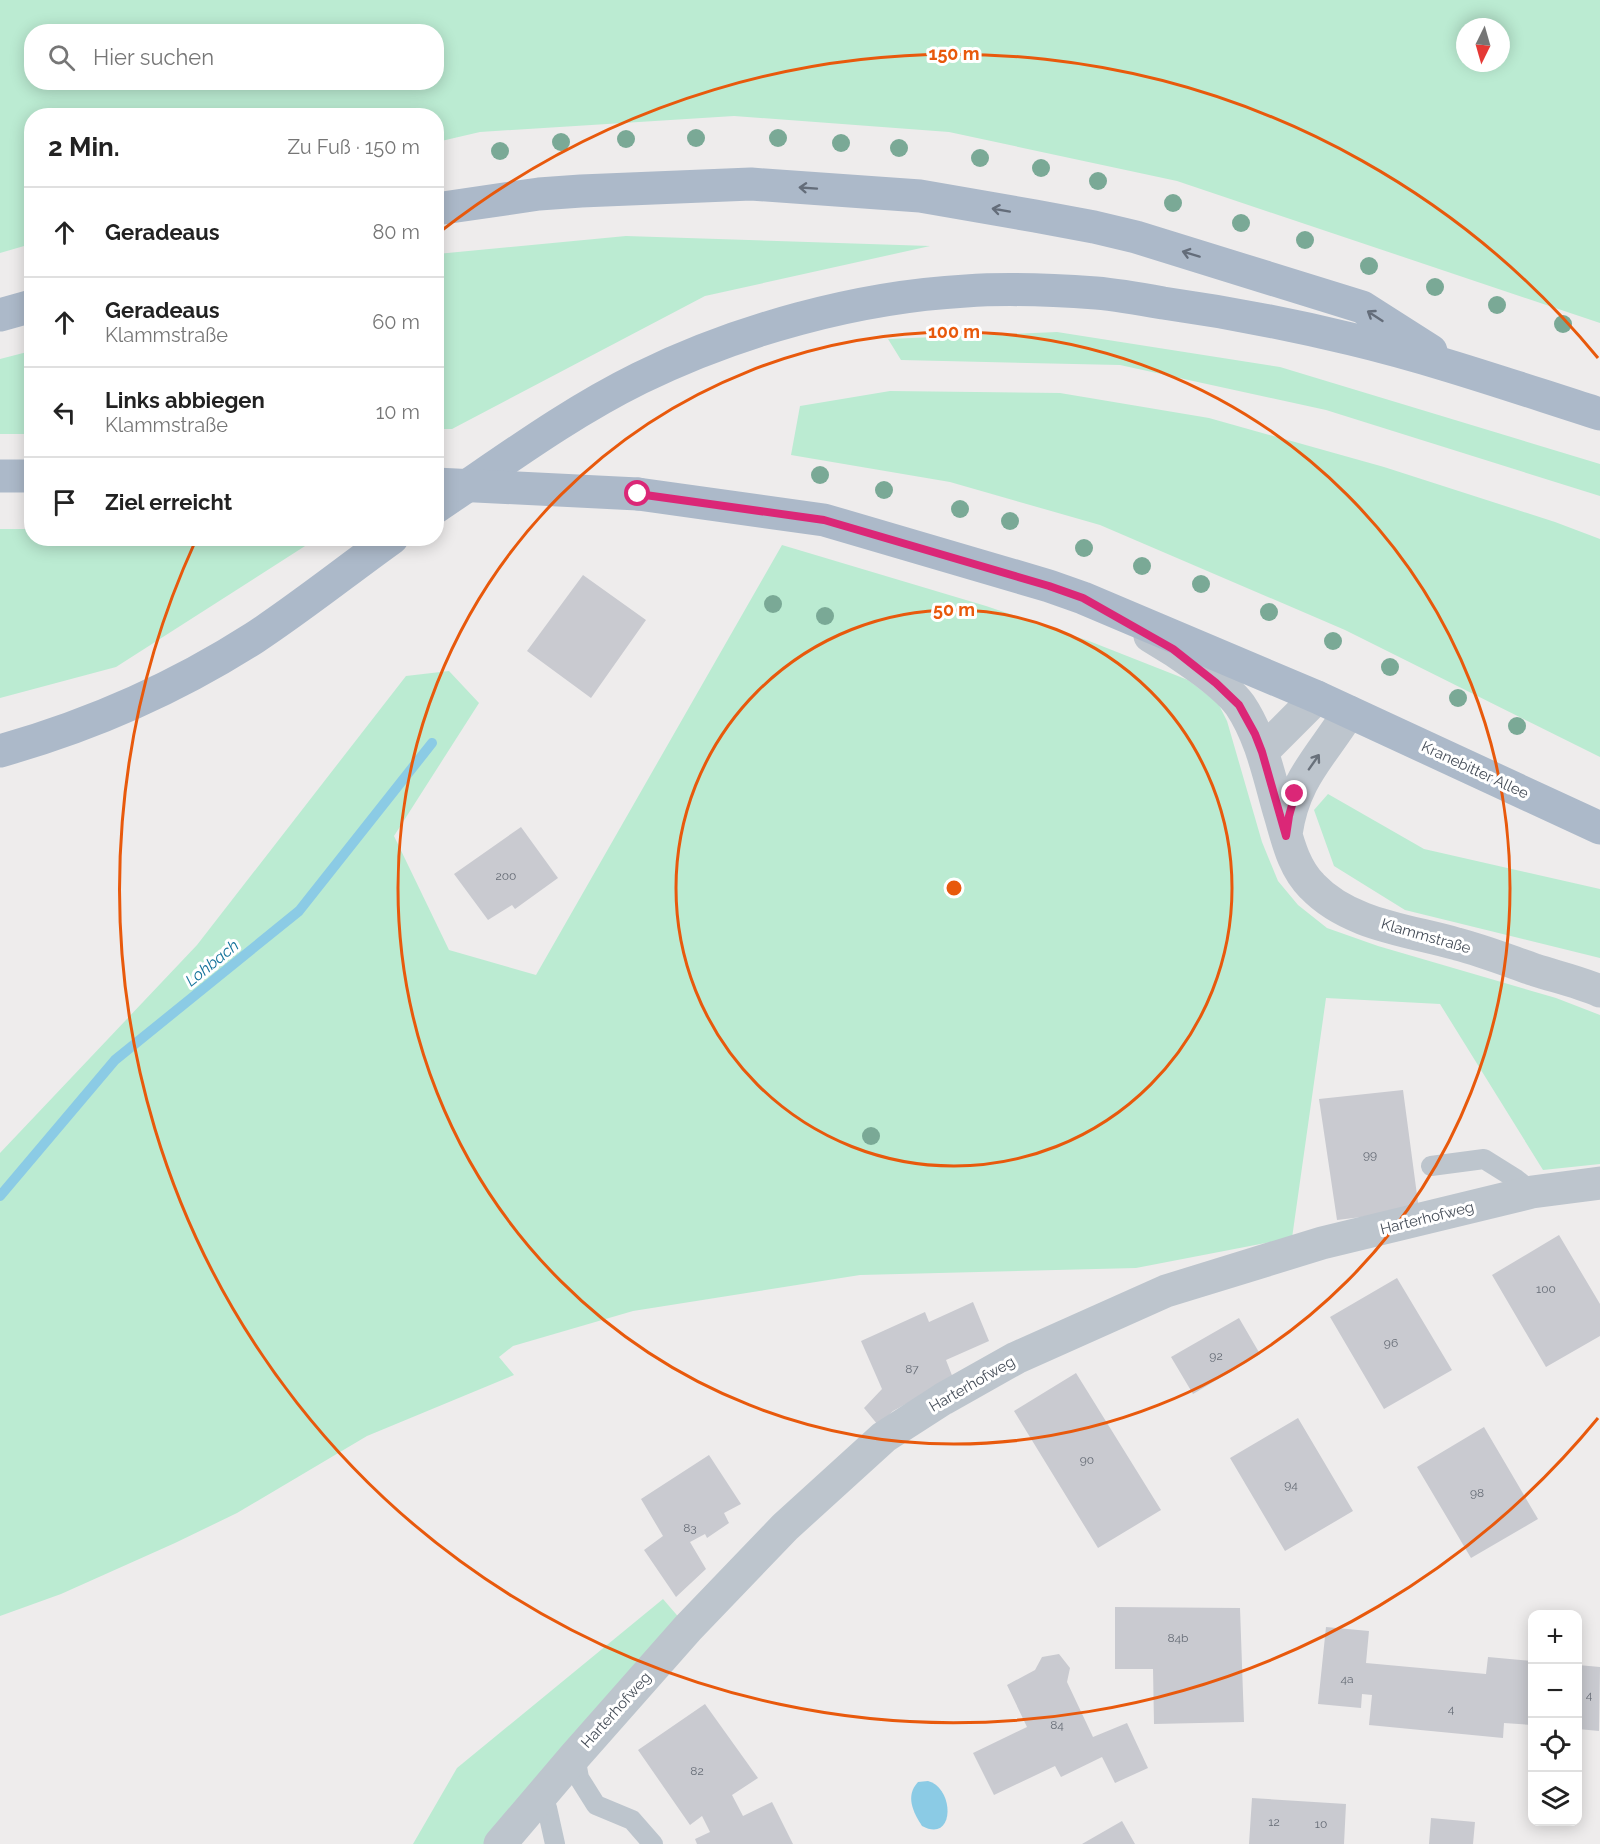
<!DOCTYPE html>
<html lang="de">
<meta charset="utf-8">
<style>
:root{--surface:#fff;--page:#f2f2f2;--text:#222;--muted:#767676;--line:#e0e0e0}
body{margin:0;font-family:Raleway,sans-serif;background:var(--page);color:var(--text)}
.controls{position:absolute;right:18px;bottom:18px;display:grid;overflow:hidden;border-radius:12px;box-shadow:0 3px 15px #0003}
.controls button{width:54px;height:54px;display:grid;place-items:center;padding:0;border:0;border-bottom:2px solid var(--line);background:var(--surface);color:var(--text);font:30px sans-serif}
.compass{position:absolute;left:1456px;top:18px;width:54px;height:54px;border-radius:50%;background:var(--surface);box-shadow:0 3px 15px #0003;rotate:185deg}
.stop{position:absolute;width:18px;height:18px;margin:-14px;border:4px solid #db2777;border-radius:50%;background:#fff}
.stop.end{background:#db2777;border-color:#fff;box-shadow:0 2px 6px #0008}
.list{margin:0;padding:0;list-style:none}
h2{display:flex;justify-content:space-between;align-items:center;height:78px;margin:0;padding:0 24px;font-size:26px}
h2 small{font-size:20px;font-weight:400;color:var(--muted)}
.list li{display:grid;grid-template-columns:39px 1fr auto;gap:18px;align-items:center;box-sizing:border-box;height:90px;padding:0 24px;border-top:2px solid var(--line)}
.list b{display:block;font-size:22px;white-space:nowrap}
.list p{margin:0;font-size:20px;white-space:nowrap;color:var(--muted)}
.list em{font-size:20px;font-style:normal;color:var(--muted)}
.icon{flex:none;width:33px;height:33px;fill:none;stroke:currentColor;stroke-width:2;stroke-linecap:round;stroke-linejoin:round}
.map{position:relative;flex:none;width:1600px;height:1844px;overflow:hidden}
.search{position:absolute;background:var(--surface);box-shadow:0 3px 15px #0003;left:24px;top:24px;width:420px;height:66px;display:flex;align-items:center;gap:15px;box-sizing:border-box;padding:0 21px;border-radius:24px;color:var(--muted);font-size:22px}
.panel{position:absolute;background:var(--surface);box-shadow:0 3px 15px #0003;left:24px;top:108px;width:420px;height:438px;border-radius:24px}
.map>svg:first-child{display:block}
.green{fill:#bbebd2;fill-rule:evenodd}
.water{fill:#8bcbe5}
.lines{fill:none;stroke-linecap:round;stroke-linejoin:round}
.stream{stroke:#8bcbe5;stroke-width:10}
.building{fill:#c9cad0}
.service{stroke:#bdc5cd;stroke-width:20}
.minor{stroke:#bdc5cd;stroke-width:33}
.primary{stroke:#acb9c9;stroke-width:33}
.primary-bridge{stroke:#acb9c9;stroke-width:33}
.tree{fill:#7aa996}
.oneway{stroke:#646d7a}
.oneway2{stroke:#69717b}
.route{stroke:#db2777;stroke-width:8}
.ring{fill:none;stroke:#e8590c;stroke-width:3}
.labels{text-anchor:middle;dominant-baseline:central;stroke-width:6;stroke-linejoin:round;paint-order:stroke}
.number-label{font-size:12px;fill:#666c76}
.street-label{font-size:15px;fill:#454d58;stroke:#fff}
.water-label{font-size:16px;font-style:italic;fill:#15739b;stroke:#fff}
.centre{fill:#e8590c;stroke:#fff;stroke-width:3}
.ring-label{font-size:18px;text-anchor:middle;font-weight:bold;fill:#e8590c;stroke:#fff;stroke-width:6;stroke-linejoin:round;paint-order:stroke}
</style>
<div class="map">
<svg width="1600" height="1844" viewBox="0 0 1600 1844">
<rect width="100%" height="100%" fill="#eeecec"/>
<path class="green" d="M0 0H1600V323L1177 181 949 132 734 116 480 132 437 142 436 116H32L31 244 0 253ZM1465 27H1501V63H1465ZM32 32H436V82H32Z
M626 236 930 246 705 296 452 429H437V254Z
M1057 332 1280 367 1600 464V496L1326 410 1120 365 901 360 888 339Z
M31 351V434H0V359Z
M890 391 1060 393 1209 418 1384 467 1555 522 1600 539V757L1345 630 1100 525 950 482 791 455 800 406Z
M0 529H31L32 538 316 539 116 667 0 698Z
M782 545 986 606 1089 641 1188 680 1218 703 1227 721 1262 842 1278 881 1298 905 1327 928 1378 946 1556 998 1600 1015V1164L1543 1170 1440 1004 1326 998 1292 1238 1136 1268 860 1275 633 1311 513 1346 499 1357 514 1375 367 1436 237 1513 175 1543 61 1594 0 1616V1153L197 945 406 676 449 671 479 703 394 836 449 950 536 975Z
M1328 794 1424 849 1600 889V958L1405 910 1334 866 1314 810Z
M663 1599 688 1628 500 1844H413L457 1768Z"/>
<path class="water" d="M928 1781C955 1788 955 1844 922 1826 913 1812 905 1796 918 1782Z"/>
<g class="lines">
<path class="stream" d="M0 1196 115 1060 299 911 432 743"/>
</g>
<path class="building" d="M583 575 646 620 591 698 527 651Z
M521 827 558 878 515 909 512 905 488 920 454 874Z
M1403 1090 1419 1210 1337 1220 1319 1099Z
M1559 1235 1600 1304V1336L1546 1367 1492 1275Z
M1397 1278 1452 1370 1384 1409 1330 1317Z
M973 1302 989 1341 946 1360 953 1378 893 1411 878 1425 864 1408 882 1389 861 1341 925 1312 929 1322Z
M1239 1318 1260 1354 1193 1394 1171 1357Z
M1076 1373 1161 1510 1098 1548 1014 1411Z
M1298 1418 1353 1511 1285 1551 1230 1458Z
M1484 1427 1538 1519 1471 1558 1417 1467Z
M709 1455 741 1504 724 1513 729 1523 707 1538 705 1534 690 1542 706 1569 676 1597 644 1550 663 1536 641 1499Z
M1115 1607 1240 1608 1244 1722 1154 1724 1153 1669H1115Z
M1326 1627 1369 1631 1366 1663 1486 1674 1488 1657 1532 1661V1725L1504 1723 1503 1738 1369 1725 1372 1695 1362 1694 1361 1708 1318 1704Z
M1059 1654 1070 1668 1067 1682 1093 1737 1127 1723 1148 1768 1115 1783 1102 1757 1061 1777 1055 1766 994 1795 973 1753 1027 1727 1007 1685 1035 1670 1042 1657Z
M1578 1665 1600 1667 1599 1731 1578 1729Z
M705 1704 758 1778 732 1795 743 1816 772 1802 793 1844H697L695 1839 710 1832 702 1816 690 1825 638 1750Z
M1252 1798 1346 1804 1344 1844H1249Z
M1431 1818 1475 1822 1473 1844H1429Z
M1122 1821 1135 1844H1082Z"/>
<g class="lines">
<path class="service" d="M1431 1166 1484 1159 1516 1179 1532 1192
M575 1756 579 1778 596 1805 632 1820 653 1844
M542 1795 547 1808 555 1844"/>
<path class="minor" d="M1150 636C1176 651 1223 682 1240 705 1261 736 1269 776 1279 811 1287 837 1292 866 1312 886 1349 925 1408 930 1457 944 1484 951 1509 961 1535 970 1557 977 1579 982 1600 991
M1262 752 1317 697
M1286 834C1294 778 1321 757 1349 712
M500 1844 575 1756 688 1628 785 1527 884 1437 943 1399 1016 1358 1166 1291 1322 1243 1532 1192 1600 1183"/>
<path class="primary" d="M436 209 539 194 581 191 751 184 920 196 1035 216 1094 227 1136 237 1362 307 1431 351
M0 315 32 306
M0 476H32
M638 494 824 520 1049 586 1083 598 1317 697 1600 828
M436 507C503 462 567 414 640 378 738 330 857 297 966 291 1009 288 1054 290 1096 293 1119 295 1141 299 1163 303 1227 312 1289 324 1351 339 1435 359 1518 388 1600 414
M0 751C89 726 176 688 254 638 301 607 346 571 392 538"/>
<path class="primary-bridge" d="M436 484 638 494"/>
</g>
<g class="tree">
<circle cx="696" cy="138" r="9"/>
<circle cx="778" cy="138" r="9"/>
<circle cx="626" cy="139" r="9"/>
<circle cx="561" cy="142" r="9"/>
<circle cx="841" cy="143" r="9"/>
<circle cx="899" cy="148" r="9"/>
<circle cx="500" cy="151" r="9"/>
<circle cx="980" cy="158" r="9"/>
<circle cx="1041" cy="168" r="9"/>
<circle cx="1098" cy="181" r="9"/>
<circle cx="1173" cy="203" r="9"/>
<circle cx="1241" cy="223" r="9"/>
<circle cx="1305" cy="240" r="9"/>
<circle cx="1369" cy="266" r="9"/>
<circle cx="1435" cy="287" r="9"/>
<circle cx="1497" cy="305" r="9"/>
<circle cx="1563" cy="324" r="9"/>
<circle cx="820" cy="475" r="9"/>
<circle cx="884" cy="490" r="9"/>
<circle cx="960" cy="509" r="9"/>
<circle cx="1010" cy="521" r="9"/>
<circle cx="1084" cy="548" r="9"/>
<circle cx="1142" cy="566" r="9"/>
<circle cx="1201" cy="584" r="9"/>
<circle cx="773" cy="604" r="9"/>
<circle cx="1269" cy="612" r="9"/>
<circle cx="825" cy="616" r="9"/>
<circle cx="1333" cy="641" r="9"/>
<circle cx="1390" cy="667" r="9"/>
<circle cx="1458" cy="698" r="9"/>
<circle cx="1517" cy="726" r="9"/>
<circle cx="871" cy="1136" r="9"/>
</g>
<defs><path id="oneway-shaft" d="M-6 0H5M1.5-3L5.5 0L1.5 3" fill="none" stroke-width="1.6" stroke-linecap="round" stroke-linejoin="round" transform="scale(1.5)"/></defs>
<g class="oneway">
<use href="#oneway-shaft" transform="translate(808 188) rotate(-176)"/>
<use href="#oneway-shaft" transform="translate(1001 210) rotate(-170)"/>
<use href="#oneway-shaft" transform="translate(1191 254) rotate(-163)"/>
<use href="#oneway-shaft" transform="translate(1375 316) rotate(-147)"/>
</g>
<use class="oneway2" href="#oneway-shaft" transform="translate(1314 762) rotate(-55)"/>
<g class="lines">
<path class="route" d="M638 494 824 520 1049 586 1083 598 1173 649 1216 683 1239 705 1255 734 1262 752 1286 836 1289 816 1295 794"/>
</g>
<g class="ring">
<circle cx="954" cy="888" r="278"/>
<circle cx="954" cy="888" r="556"/>
<path d="M1598 1418A834 834 0 0 1 195 542M441 231A834 834 0 0 1 1598 358"/>
</g>
<g class="labels">
<g class="number-label">
<text x="506" y="876">200</text>
<text x="1370" y="1155">99</text>
<text x="1546" y="1289">100</text>
<text x="1391" y="1343">96</text>
<text x="1216" y="1356">92</text>
<text x="912" y="1369">87</text>
<text x="1087" y="1460">90</text>
<text x="1291" y="1485">94</text>
<text x="1477" y="1493">98</text>
<text x="690" y="1528">83</text>
<text x="1178" y="1638">84b</text>
<text x="1347" y="1679">4a</text>
<text x="1589" y="1695">4</text>
<text x="1451" y="1709">4</text>
<text x="1057" y="1725">84</text>
<text x="697" y="1771">82</text>
<text x="1274" y="1822">12</text>
<text x="1321" y="1824">10</text>
</g>
<g class="street-label">
<text transform="translate(1475 770) rotate(25)">Kranebitter Allee</text>
<text transform="translate(1426 936) rotate(16)">Klammstraße</text>
<text transform="translate(1427 1218) rotate(-14)">Harterhofweg</text>
<text transform="translate(972 1384) rotate(-30)">Harterhofweg</text>
<text transform="translate(616 1710) rotate(-48)">Harterhofweg</text>
</g>
<g class="water-label">
<text transform="translate(212 963) rotate(-39)">Lohbach</text>
</g>
</g>
<circle cx="954" cy="888" r="9" class="centre"/>
<g class="ring-label">
<text x="954" y="60">150 m</text>
<text x="954" y="338">100 m</text>
<text x="954" y="616">50 m</text>
</g>
</svg>
<div class="controls">
<button>+</button>
<button>−</button>
<button><svg class="icon" aria-label="locate" viewBox="0 0 24 24"><circle cx="12" cy="12" r="6"/><path d="M12 2v4M12 18v4M2 12h4M18 12h4"/></svg></button>
<button><svg class="icon" aria-label="layers" viewBox="0 0 24 24"><path d="M12 4l9 5-9 5-9-5zM3 14l9 5 9-5"/></svg></button>
</div>
<svg class="compass" viewBox="-18 -18 36 36"><path d="M0-13l5 13h-10z" fill="#e53935"/><path d="M0 13l5-13h-10z" fill="#767676"/></svg>
<div class="stop" style="left:638px;top:494px"></div>
<div class="stop end" style="left:1295px;top:794px"></div>
<div class="search"><svg class="icon" aria-label="search" viewBox="0 0 24 24"><circle cx="10" cy="10" r="6"/><path d="M15 15l6 6"/></svg>Hier suchen</div>
<section class="panel">
<h2>2 Min.<small>Zu Fuß · 150 m</small></h2>
<ul class="list">
<li><svg class="icon" aria-label="ahead" viewBox="0 0 24 24"><path d="M12 20V5M6 11l6-6 6 6"/></svg><div><b>Geradeaus</b></div><em>80 m</em></li>
<li><svg class="icon" aria-label="ahead" viewBox="0 0 24 24"><path d="M12 20V5M6 11l6-6 6 6"/></svg><div><b>Geradeaus</b><p>Klammstraße</p></div><em>60 m</em></li>
<li><svg class="icon" aria-label="left" viewBox="0 0 24 24"><path d="M17 20v-9H6M10 6l-5 5 5 5"/></svg><div><b>Links abbiegen</b><p>Klammstraße</p></div><em>10 m</em></li>
<li><svg class="icon" aria-label="arrive" viewBox="0 0 24 24"><path d="M6 21V4h12l-3 4 3 4H6"/></svg><div><b>Ziel erreicht</b></div></li>
</ul>
</section>
</div>
